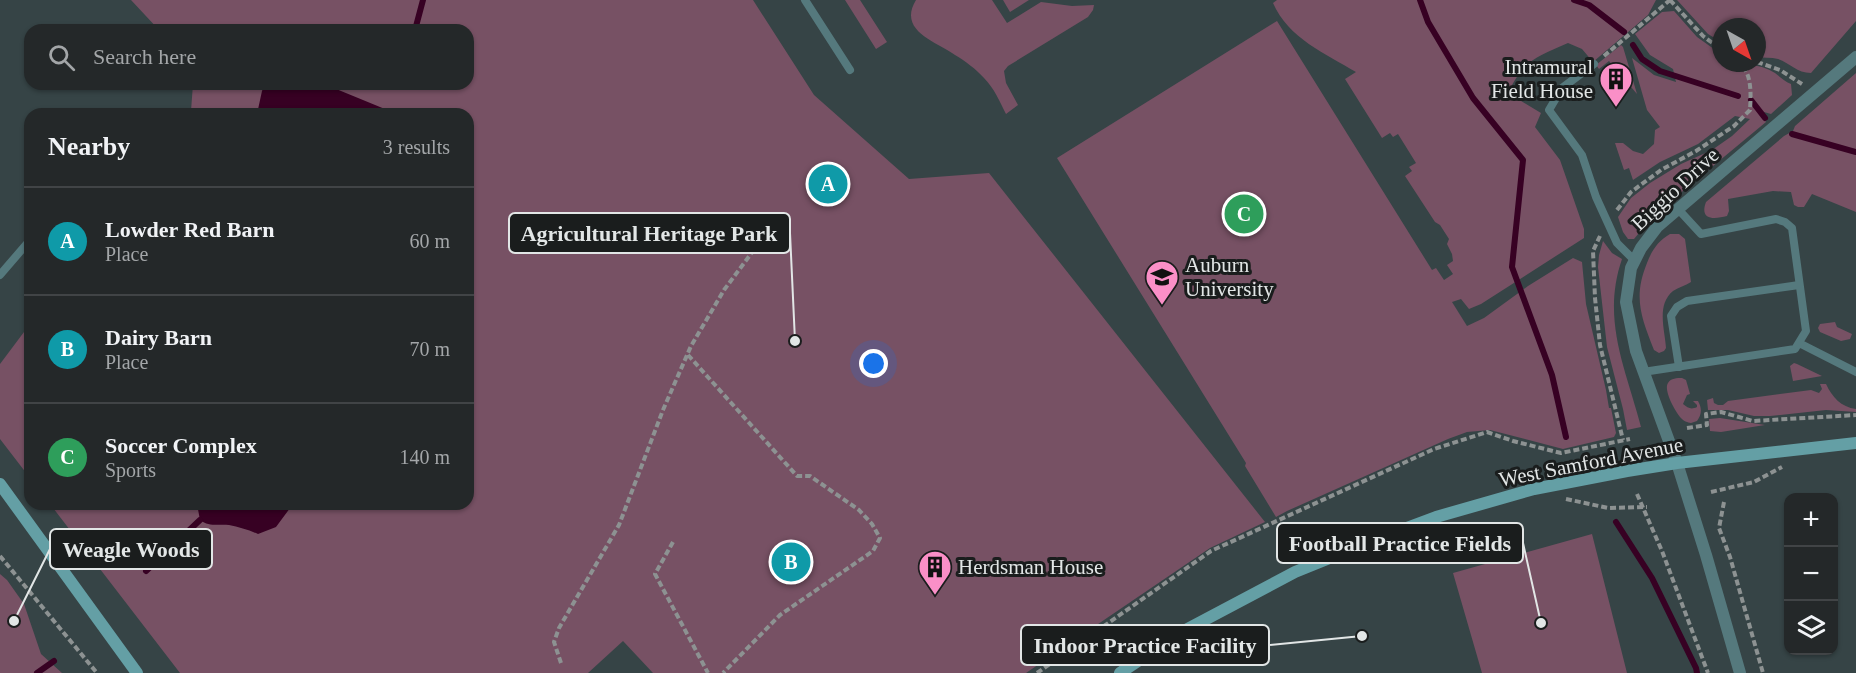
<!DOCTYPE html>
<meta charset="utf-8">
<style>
:root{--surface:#242829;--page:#2c3031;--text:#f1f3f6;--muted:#a3a6a8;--line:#414446;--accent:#fa8fc7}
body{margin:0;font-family:"Times New Roman",serif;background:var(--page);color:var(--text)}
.controls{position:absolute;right:18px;bottom:18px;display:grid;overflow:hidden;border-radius:12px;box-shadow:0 2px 4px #0004}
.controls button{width:54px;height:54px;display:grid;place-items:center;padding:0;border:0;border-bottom:2px solid var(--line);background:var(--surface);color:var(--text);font:30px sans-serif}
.compass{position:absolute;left:1712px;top:18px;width:54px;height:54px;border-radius:50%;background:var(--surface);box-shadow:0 2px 4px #0004;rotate:140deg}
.you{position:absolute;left:874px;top:364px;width:21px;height:21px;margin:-15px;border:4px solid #fff;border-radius:50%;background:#1a73e8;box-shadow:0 0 0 9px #1a73e833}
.badge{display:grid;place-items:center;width:39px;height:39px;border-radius:50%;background:var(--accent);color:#fff;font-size:20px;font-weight:700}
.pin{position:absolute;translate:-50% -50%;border:3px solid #fff;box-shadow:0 2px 6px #0006}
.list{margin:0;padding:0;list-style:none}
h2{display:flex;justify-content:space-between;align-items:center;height:78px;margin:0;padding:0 24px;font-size:26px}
h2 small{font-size:20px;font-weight:400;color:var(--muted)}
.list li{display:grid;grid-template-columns:39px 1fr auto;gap:18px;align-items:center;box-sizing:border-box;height:108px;padding:0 24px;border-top:2px solid var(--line)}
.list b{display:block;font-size:22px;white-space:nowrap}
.list p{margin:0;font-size:20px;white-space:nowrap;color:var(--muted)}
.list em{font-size:20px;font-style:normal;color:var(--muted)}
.icon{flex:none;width:33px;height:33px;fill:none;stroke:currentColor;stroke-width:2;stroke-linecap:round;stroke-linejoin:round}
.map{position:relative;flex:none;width:1856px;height:673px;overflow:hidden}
.search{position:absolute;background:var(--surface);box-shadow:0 2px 4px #0004;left:24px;top:24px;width:450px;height:66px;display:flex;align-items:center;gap:15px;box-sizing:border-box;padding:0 21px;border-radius:18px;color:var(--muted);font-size:22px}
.panel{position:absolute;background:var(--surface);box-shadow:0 2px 4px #0004;left:24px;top:108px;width:450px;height:402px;border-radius:18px}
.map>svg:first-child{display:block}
.built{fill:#364446;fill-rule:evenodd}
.green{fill:#775164}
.water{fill:#370123}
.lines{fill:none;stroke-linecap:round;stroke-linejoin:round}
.stream{stroke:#370123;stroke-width:6}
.path{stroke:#8d9292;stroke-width:4;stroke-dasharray:6 3;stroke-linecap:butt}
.lane{stroke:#55797d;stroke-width:8}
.street{stroke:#55797d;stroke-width:12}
.secondary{stroke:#649fa5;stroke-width:12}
.labels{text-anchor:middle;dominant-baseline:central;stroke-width:6;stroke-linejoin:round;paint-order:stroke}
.poi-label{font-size:21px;fill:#e2e6e6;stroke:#1a1d1d;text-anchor:start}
.street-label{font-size:21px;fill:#e2e6e6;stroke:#1a1d1d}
.leader{fill:none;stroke:#e2e6e6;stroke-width:2}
.callout-dot{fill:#e2e6e6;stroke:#1a1d1d;stroke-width:2}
.callout{fill:#1a1d1d;stroke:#e2e6e6;stroke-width:2}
.callout-label{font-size:22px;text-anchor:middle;font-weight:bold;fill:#e2e6e6}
</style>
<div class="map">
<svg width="1856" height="673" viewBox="0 0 1856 673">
<rect width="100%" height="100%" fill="#303637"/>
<path class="built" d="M0 0H1856V673H0ZM1721 27H1757V63H1721ZM30 30H468V84H30ZM30 114H468V504H30ZM1788 498H1834V650H1788Z"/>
<path class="green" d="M131 0H753L814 95 909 179 989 173 1265 522 1210 548 1026 673H653L623 641 588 673H180L50 504H468V114H189L191 111 193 84H468V30H159Z
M845 0H860L887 42 876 49Z
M916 0H992L1007 23 1041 2 1072 6 1094 5 1093 10 1088 17 1008 66 1004 71 1006 83 1018 105 1006 114C1000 102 994 88 984 78 976 69 965 61 955 55 937 42 897 31 916 0Z
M1003 0H1029L1010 12Z
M1277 0H1656L1648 15 1593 62 1582 49 1568 43C1536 57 1524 60 1508 93L1541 113 1535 127 1560 160 1584 229V238L1481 304 1469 309 1461 299 1452 302 1467 326 1484 318 1528 286 1573 258 1582 262 1586 304 1606 390 1609 408H1611L1616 433 1614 437 1563 449 1490 430 1467 432 1448 439 1287 511 1276 517 1245 466 1246 463 1057 158 1277 21 1432 270 1436 268 1444 280 1453 274 1447 265 1453 261 1452 254 1447 244 1449 239 1440 225 1435 222 1405 176 1412 171 1409 167 1416 163 1398 134 1393 137 1390 133 1382 138 1345 79 1356 72C1326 54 1288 38 1273 3Z
M1677 0H1856V21L1811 73C1797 73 1790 63 1778 59 1771 57 1764 58 1757 57V27H1721V42L1708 34Z
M1674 11 1697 37 1721 54V63C1738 63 1760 63 1775 73 1780 77 1784 81 1791 84L1792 95 1771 114 1764 112 1762 117 1766 122 1654 215 1634 239H1628L1623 232 1618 217 1631 198 1650 183 1681 164 1712 150 1732 136 1750 119 1735 116 1698 144 1660 162 1633 180 1629 168 1624 170 1615 143H1623L1633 151 1643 154 1654 144 1655 130 1660 127 1647 110 1632 58 1654 75 1676 82 1673 69 1650 55 1635 34 1662 12Z
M1621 45 1623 47 1637 94 1609 61 1599 69 1596 65Z
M1856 73V212L1812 194 1804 207H1798L1794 205 1791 192 1773 191 1728 199 1729 211 1727 216C1715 219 1699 221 1706 202L1784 136 1793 131 1795 126Z
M1670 234H1679L1685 239 1691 282C1685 286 1679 287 1673 291 1656 305 1665 330 1666 348L1664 351 1659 353 1654 350C1641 317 1633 297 1647 263 1652 250 1658 241 1670 234Z
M1603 241 1612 253 1622 259C1601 320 1626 369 1641 427L1627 430 1623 409 1607 347 1598 267 1599 255Z
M1835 322 1837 327 1852 334 1850 339 1841 341 1820 332 1818 328 1820 324Z
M30 324V478L0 439V364Z
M1794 363 1797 364 1822 376 1793 381 1790 366Z
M1682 378 1686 380 1690 394 1687 395 1683 404C1688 408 1691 410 1697 407V405L1693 401H1698C1702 408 1702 414 1697 421L1691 423C1687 422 1685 422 1682 419 1676 414 1663 390 1668 383 1671 378 1677 378 1682 378Z
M1820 384H1826C1832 397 1841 407 1856 409V412L1826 410 1770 416H1754L1728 410H1708L1707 400 1713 398 1714 403 1718 405H1723L1728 401 1811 390 1819 393 1822 389Z
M1720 418 1765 425 1721 432 1710 431 1709 419Z
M1592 534 1627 673H1482L1453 573Z
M0 574 7 580 24 604 41 654 62 673H0Z"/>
<path class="water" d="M265 84H324L397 114H257L262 91Z
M197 504H293L276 527 258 534C249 530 239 527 229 525 218 524 209 527 200 520Z"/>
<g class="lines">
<path class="stream" d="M1420 0 1428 22 1473 98 1523 160 1512 267 1552 375 1566 437
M1574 0 1589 5 1624 32
M415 30 423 0
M1633 45 1642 59 1660 71 1738 96
M1751 100 1765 118
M1792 134 1856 152
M1616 522 1652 578 1696 668 1697 673
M146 571 200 520
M37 673 54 661"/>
<path class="path" d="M1670 0 1703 36 1721 49
M1604 56 1670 0
M1757 62 1780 70 1802 84
M1617 210 1631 192 1661 170 1696 151 1734 126 1750 110C1751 94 1752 74 1740 63
M1600 236 1593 251 1595 298 1600 345 1623 440
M688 355 797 476H810L859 510 872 524 880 538 873 551 780 615 723 673
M1687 428 1707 425 1706 414 1721 412 1753 421 1856 415
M1711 492 1754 482 1782 467
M1637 494 1662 551 1708 673
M1566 499 1608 508 1647 507
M1724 502 1719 528 1730 557 1763 673
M673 542 655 574 708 673
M0 556 97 673
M561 663 554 642 559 628 619 525 663 410 691 346 724 290 762 239 786 218
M1037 673 1211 551 1434 449 1487 432 1513 441 1561 453 1630 439"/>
<path class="lane" d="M805 0 850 70
M1594 64 1562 88 1549 110 1582 155 1596 197 1617 243 1635 261
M0 275 30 240
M1799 343 1856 372
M1679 367 1671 316 1677 307 1687 301 1799 285
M1643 372 1795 349 1806 331 1792 228 1785 222 1776 219 1701 234 1678 209"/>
<path class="street" d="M1740 673 1706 555 1677 463 1636 351 1626 302 1631 268 1641 248 1657 227 1856 57"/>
<path class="secondary" d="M0 484 137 673
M1120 673 1178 634 1295 572 1369 542 1436 517 1534 489 1627 471 1677 463 1856 443"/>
</g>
<defs>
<g id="building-pin" transform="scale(1.725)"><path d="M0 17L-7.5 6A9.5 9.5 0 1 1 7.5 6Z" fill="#fa8fc7" stroke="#1a1d1d"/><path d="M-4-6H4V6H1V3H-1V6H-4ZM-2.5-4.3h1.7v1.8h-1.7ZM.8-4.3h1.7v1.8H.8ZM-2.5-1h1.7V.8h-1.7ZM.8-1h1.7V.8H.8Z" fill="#111"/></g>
<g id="university-pin" transform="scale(1.725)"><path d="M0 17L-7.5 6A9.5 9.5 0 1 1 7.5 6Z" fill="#fa8fc7" stroke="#1a1d1d"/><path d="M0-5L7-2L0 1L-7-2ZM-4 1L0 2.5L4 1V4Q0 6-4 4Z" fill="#111"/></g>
</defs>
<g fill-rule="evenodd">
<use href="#building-pin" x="1616" y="79"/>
<use href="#university-pin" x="1162" y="277"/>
<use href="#building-pin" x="935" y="567"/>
</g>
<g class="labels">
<g class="poi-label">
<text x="1593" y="67" text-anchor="end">Intramural<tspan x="1593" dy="24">Field House</tspan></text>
<text x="1185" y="265">Auburn<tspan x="1185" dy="24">University</tspan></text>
<text x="958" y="567">Herdsman House</text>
</g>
<g class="street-label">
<text transform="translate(1675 189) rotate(-43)">Biggio Drive</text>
<text transform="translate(1591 462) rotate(-11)">West Samford Avenue</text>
</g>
</g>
<path class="leader" d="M795 341L790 233M1541 623L1523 543M14 621L50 549M1362 636L1269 645"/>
<g class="callout-dot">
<circle cx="795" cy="341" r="6"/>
<circle cx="1541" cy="623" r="6"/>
<circle cx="14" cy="621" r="6"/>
<circle cx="1362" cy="636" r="6"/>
</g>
<g class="callout">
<rect x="509" y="213" width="281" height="40" rx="6"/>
<rect x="1277" y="523" width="246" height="40" rx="6"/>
<rect x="50" y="529" width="162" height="40" rx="6"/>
<rect x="1021" y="625" width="248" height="40" rx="6"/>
</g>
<g class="callout-label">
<text x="649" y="241">Agricultural Heritage Park</text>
<text x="1400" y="551">Football Practice Fields</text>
<text x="131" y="557">Weagle Woods</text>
<text x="1145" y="653">Indoor Practice Facility</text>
</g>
</svg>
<div class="controls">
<button>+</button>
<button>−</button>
<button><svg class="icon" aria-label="layers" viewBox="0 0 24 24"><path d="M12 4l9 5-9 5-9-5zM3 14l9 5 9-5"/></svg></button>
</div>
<svg class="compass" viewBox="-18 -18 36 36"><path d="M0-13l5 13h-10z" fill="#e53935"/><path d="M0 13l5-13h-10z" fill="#a3a6a8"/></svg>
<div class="you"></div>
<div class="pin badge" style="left:828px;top:184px;background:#0f9aa8">A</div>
<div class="pin badge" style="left:791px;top:562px;background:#0f9aa8">B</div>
<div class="pin badge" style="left:1244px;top:214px;background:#2e9e5b">C</div>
<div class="search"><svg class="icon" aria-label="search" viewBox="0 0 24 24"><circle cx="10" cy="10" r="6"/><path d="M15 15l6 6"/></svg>Search here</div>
<section class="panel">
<h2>Nearby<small>3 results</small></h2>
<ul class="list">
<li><span class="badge" style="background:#0f9aa8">A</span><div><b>Lowder Red Barn</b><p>Place</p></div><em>60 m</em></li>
<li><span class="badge" style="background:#0f9aa8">B</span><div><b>Dairy Barn</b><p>Place</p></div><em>70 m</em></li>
<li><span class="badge" style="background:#2e9e5b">C</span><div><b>Soccer Complex</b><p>Sports</p></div><em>140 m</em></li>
</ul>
</section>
</div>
